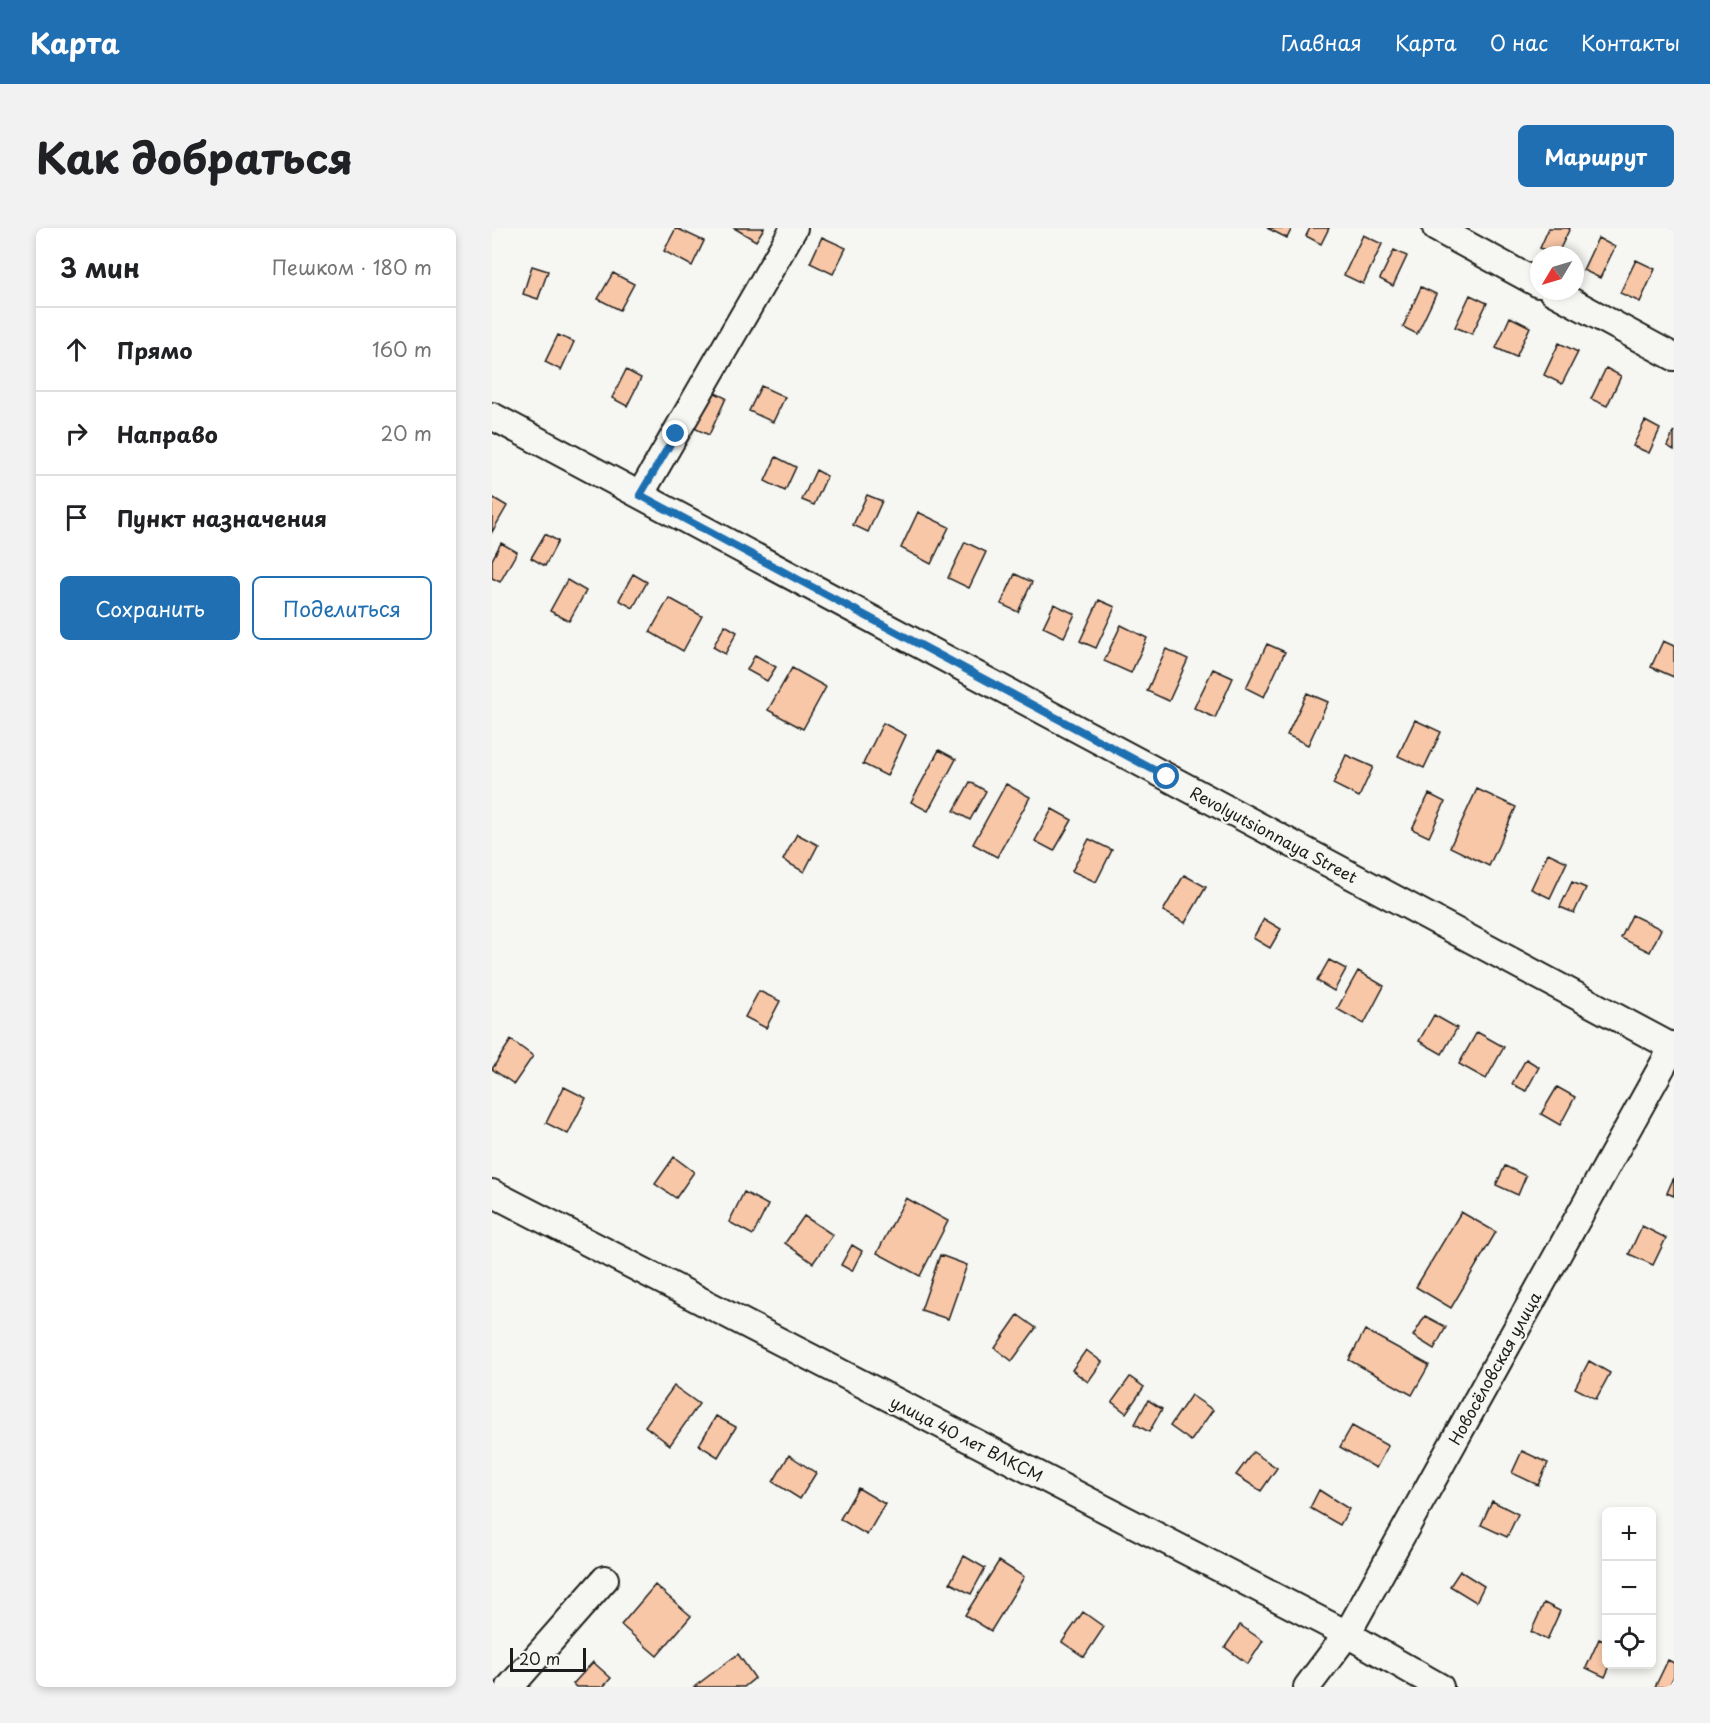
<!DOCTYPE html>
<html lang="ru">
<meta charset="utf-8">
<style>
:root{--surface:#fff;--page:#f2f2f2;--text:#202124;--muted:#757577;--line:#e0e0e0;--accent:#1f6fb2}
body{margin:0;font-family:"Playpen Sans",sans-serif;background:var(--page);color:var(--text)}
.controls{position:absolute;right:18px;bottom:18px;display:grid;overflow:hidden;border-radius:9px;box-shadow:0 3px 9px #0003}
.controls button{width:54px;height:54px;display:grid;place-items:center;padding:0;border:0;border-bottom:2px solid var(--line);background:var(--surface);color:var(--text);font:30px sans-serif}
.compass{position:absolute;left:1038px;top:18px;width:54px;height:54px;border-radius:50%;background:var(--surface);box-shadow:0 3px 9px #0003;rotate:232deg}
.scale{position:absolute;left:18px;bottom:15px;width:76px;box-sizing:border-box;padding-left:6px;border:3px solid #1c1c1c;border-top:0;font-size:16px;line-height:21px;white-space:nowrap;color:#1c1c1c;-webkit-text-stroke:4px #f6f6f2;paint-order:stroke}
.stop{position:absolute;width:18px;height:18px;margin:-14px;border:4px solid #1f6fb2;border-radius:50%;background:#fff}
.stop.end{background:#1f6fb2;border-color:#fff;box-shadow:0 2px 6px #0008}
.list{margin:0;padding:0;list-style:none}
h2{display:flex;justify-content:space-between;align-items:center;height:78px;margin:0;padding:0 24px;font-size:26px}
h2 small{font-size:20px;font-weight:400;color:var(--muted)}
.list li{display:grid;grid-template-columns:39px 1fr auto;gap:18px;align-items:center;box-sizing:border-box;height:84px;padding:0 24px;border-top:2px solid var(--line)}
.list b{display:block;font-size:22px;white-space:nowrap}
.list em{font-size:20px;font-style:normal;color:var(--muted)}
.actions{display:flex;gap:12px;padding:18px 24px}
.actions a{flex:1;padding:14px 0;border:2px solid var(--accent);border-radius:9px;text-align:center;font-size:21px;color:var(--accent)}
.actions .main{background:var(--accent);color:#fff}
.icon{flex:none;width:33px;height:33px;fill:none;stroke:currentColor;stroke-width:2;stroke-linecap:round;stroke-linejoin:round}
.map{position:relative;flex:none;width:1182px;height:1459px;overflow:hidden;border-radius:9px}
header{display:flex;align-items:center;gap:36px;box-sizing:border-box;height:84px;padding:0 30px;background:var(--accent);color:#fff}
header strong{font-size:28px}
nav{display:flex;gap:33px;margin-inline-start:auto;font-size:21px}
.intro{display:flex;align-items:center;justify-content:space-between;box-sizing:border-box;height:144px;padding:0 36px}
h1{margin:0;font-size:42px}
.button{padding:15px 27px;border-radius:9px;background:var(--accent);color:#fff;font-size:21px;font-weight:700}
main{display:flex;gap:36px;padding:0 36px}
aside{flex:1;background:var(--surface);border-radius:9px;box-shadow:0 3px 9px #0003}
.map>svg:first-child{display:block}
.building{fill:#f8c7a7;stroke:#1c1c1c;stroke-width:1.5}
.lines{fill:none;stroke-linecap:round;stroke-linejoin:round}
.minor-casing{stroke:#1c1c1c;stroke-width:30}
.minor{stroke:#f6f6f2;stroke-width:26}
.route{stroke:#1f6fb2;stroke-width:8}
.labels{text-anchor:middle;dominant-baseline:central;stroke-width:4.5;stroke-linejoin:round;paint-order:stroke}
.street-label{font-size:16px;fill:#1c1c1c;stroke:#f6f6f2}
</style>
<header>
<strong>Карта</strong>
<nav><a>Главная</a><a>Карта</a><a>О нас</a><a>Контакты</a></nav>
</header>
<div class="intro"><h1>Как добраться</h1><a class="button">Маршрут</a></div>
<main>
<aside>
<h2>3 мин<small>Пешком · 180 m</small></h2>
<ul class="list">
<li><svg class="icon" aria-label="ahead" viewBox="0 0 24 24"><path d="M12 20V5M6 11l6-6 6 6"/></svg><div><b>Прямо</b></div><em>160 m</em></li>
<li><svg class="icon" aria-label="right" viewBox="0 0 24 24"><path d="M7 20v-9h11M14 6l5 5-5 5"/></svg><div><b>Направо</b></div><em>20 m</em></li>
<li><svg class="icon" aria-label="arrive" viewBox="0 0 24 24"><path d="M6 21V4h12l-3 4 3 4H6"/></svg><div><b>Пункт назначения</b></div></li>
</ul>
<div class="actions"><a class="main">Сохранить</a><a>Поделиться</a></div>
</aside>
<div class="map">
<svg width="1182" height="1459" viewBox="0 0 1182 1459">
<rect width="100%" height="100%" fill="#f6f6f2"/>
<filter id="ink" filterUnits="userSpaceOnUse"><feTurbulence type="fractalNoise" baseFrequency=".0167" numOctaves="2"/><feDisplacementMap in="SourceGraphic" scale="12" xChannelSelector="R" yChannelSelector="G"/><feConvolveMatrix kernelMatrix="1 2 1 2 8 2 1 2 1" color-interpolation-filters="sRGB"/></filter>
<g filter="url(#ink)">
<path class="building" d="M184 0 212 13 200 38 172 23Z
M242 0H272L264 13Z
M775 0H800L795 10Z
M818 0H837L829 16 814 8Z
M1057 0H1078L1065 27 1048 20Z
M871 7 890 16 871 56 852 47Z
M330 9 354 20 341 46 318 35Z
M1106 10 1123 19 1108 50 1091 42Z
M902 22 915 28 901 58 888 51Z
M1144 32 1163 41 1148 74 1128 65Z
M40 38 56 43 46 71 31 66Z
M121 45 142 56 128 82 106 71Z
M929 59 944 66 925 106 911 99Z
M978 67 995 75 980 106 963 99Z
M1018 89 1038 99 1024 129 1004 120Z
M66 107 82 114 69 142 53 134Z
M1067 115 1086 124 1070 156 1052 147Z
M1114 140 1129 148 1115 178 1099 171Z
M134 142 149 150 135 178 120 170Z
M269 158 293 169 281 194 257 183Z
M219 163 234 170 217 207 202 200Z
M1153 193 1168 201 1157 225 1141 218Z
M1182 203V222L1175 218Z
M284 229 304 239 293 263 273 253Z
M324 242 335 248 322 277 310 272Z
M375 267 390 273 376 304 361 297Z
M0 269 15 278 0 304Z
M426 284 457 299 439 336 409 320Z
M53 306 66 313 53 338 39 330Z
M473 314 494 324 477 360 456 350Z
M9 315 25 324 8 354 0 350V332Z
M141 346 155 354 141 380 127 372Z
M523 346 540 354 526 384 509 376Z
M75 352 94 363 77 393 58 383Z
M177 370 210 388 191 423 158 404Z
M607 372 623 379 604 420 588 413Z
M562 376 583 386 572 409 551 399Z
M233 397 245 404 233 426 221 419Z
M629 397 655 410 639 445 612 433Z
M1171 413 1182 418V449L1159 439Z
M775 416 793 424 772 469 754 460Z
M674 421 696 431 677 473 655 463Z
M263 427 284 439 275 453 255 442Z
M300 440 334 459 311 501 276 482Z
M721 441 741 450 723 490 702 480Z
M815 465 836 474 816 517 795 507Z
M923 492 949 504 932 540 906 528Z
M391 495 414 507 395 548 371 536Z
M447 522 464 531 436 583 419 574Z
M854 527 881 539 867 569 841 556Z
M478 554 494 563 478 592 462 583Z
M514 556 538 569 505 629 481 616Z
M985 561 1024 579 997 638 958 619Z
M937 566 953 574 937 609 920 601Z
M560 581 580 592 562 623 543 613Z
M305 606 326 617 312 644 291 632Z
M597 611 620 622 604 654 580 643Z
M1056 625 1075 634 1058 670 1039 661Z
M692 647 714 659 693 695 671 683Z
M1080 654 1094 660 1082 685 1068 679Z
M1140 687 1169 701 1158 724 1129 710Z
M772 691 789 701 778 720 761 710Z
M837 732 854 741 842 763 825 753Z
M866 743 892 758 872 796 845 781Z
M267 763 288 773 274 800 253 789Z
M942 787 965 800 950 826 927 813Z
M985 804 1012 819 994 851 967 836Z
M19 812 41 828 22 856 0 841Z
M1034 831 1047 839 1034 863 1020 856Z
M72 859 94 870 76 906 54 895Z
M1065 859 1083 869 1068 897 1049 886Z
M182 929 202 944 184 970 163 956Z
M1013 938 1034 948 1026 967 1004 957Z
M1182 949V968L1175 965Z
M252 964 276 977 261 1007 237 994Z
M414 970 456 993 428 1048 385 1025Z
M969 984 1004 1004 959 1080 924 1059Z
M312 988 341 1007 321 1035 293 1015Z
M1150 998 1174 1010 1161 1037 1137 1026Z
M360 1017 370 1023 360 1043 349 1037Z
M448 1027 475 1037 456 1091 429 1082Z
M526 1087 544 1100 520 1133 503 1120Z
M933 1088 954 1099 942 1121 921 1108Z
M873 1102 937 1137 920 1167 857 1132Z
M594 1122 610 1134 596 1154 580 1142Z
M1097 1133 1118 1145 1104 1171 1083 1160Z
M638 1149 652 1159 634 1185 620 1174Z
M182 1158 207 1176 178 1217 153 1198Z
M699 1167 721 1182 699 1213 678 1198Z
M656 1172 670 1181 657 1204 643 1196Z
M224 1188 244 1199 226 1229 207 1217Z
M860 1198 896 1218 884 1240 848 1219Z
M1030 1223 1056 1235 1046 1257 1020 1245Z
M761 1224 785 1240 769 1263 744 1247Z
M297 1227 324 1245 308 1271 281 1254Z
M366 1260 393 1276 375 1307 348 1291Z
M827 1262 857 1281 848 1297 818 1280Z
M1000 1273 1026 1286 1015 1309 989 1297Z
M472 1328 493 1340 479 1366 458 1355Z
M507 1333 532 1349 499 1403 473 1387Z
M968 1343 992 1358 984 1374 958 1358Z
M163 1357 199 1388 165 1428 129 1397Z
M1052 1375 1068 1383 1055 1412 1039 1404Z
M591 1384 612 1399 592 1429 570 1414Z
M748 1397 771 1413 756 1436 733 1419Z
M1107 1411 1114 1414V1436H1119L1113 1449 1094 1440Z
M246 1426 263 1450 252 1459H202Z
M1176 1432 1182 1435V1448L1177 1459H1163Z
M101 1434 119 1450 111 1459H84L81 1456Z"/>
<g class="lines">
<g class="minor-casing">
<path id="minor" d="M944 0 1047 56
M1060 63 1182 129
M0 188 1182 820
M148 267 302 0
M0 965 855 1406 948 1459
M18 1459 113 1351
M815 1459 855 1406 1182 817"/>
</g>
<use href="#minor" class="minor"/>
</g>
</g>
<g class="lines" filter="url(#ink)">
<path class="route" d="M184 206 148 267 675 549"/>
</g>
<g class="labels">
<g class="street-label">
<text transform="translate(782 606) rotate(28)">Revolyutsionnaya Street</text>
<text transform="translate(1002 1140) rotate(-61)">Новосёловская улица</text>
<text transform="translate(475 1210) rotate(27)">улица 40 лет ВЛКСМ</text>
</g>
</g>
</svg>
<div class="controls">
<button>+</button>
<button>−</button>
<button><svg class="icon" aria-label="locate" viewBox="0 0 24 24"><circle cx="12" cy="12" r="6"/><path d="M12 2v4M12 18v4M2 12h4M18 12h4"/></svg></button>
</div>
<svg class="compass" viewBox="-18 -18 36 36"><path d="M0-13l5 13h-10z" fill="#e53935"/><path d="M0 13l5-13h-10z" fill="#757577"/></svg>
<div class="scale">20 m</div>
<div class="stop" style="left:675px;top:549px"></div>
<div class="stop end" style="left:184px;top:206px"></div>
</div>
</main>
